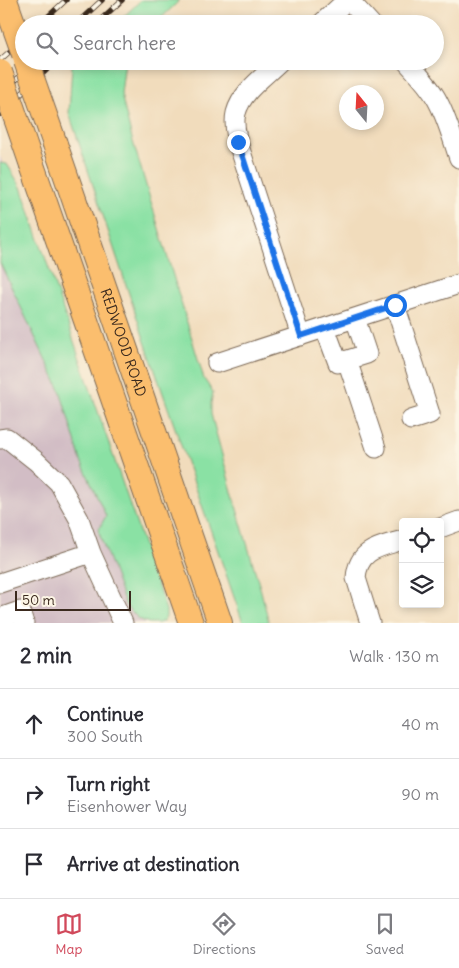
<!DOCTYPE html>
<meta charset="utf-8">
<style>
:root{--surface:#fff;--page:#f2f2f3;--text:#2b2b33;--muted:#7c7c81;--line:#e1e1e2;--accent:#d1495b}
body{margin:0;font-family:Delius,sans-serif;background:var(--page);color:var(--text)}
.controls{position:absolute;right:15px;bottom:15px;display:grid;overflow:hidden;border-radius:5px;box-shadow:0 2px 8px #0003}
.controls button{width:45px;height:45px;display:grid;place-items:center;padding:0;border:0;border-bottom:1px solid var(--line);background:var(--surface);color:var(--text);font:25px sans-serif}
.compass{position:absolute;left:339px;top:85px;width:45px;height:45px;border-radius:50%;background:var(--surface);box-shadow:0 2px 8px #0003;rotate:342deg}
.scale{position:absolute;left:15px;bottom:12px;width:116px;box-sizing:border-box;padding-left:5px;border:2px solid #3b2a1e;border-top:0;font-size:14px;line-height:18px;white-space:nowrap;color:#3b2a1e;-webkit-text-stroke:4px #fcf5e5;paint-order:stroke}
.stop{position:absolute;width:15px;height:15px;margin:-11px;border:4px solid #1a73e8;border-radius:50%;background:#fff}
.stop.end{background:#1a73e8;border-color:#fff;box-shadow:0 1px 5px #0008}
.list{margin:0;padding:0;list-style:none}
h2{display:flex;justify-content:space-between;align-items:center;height:65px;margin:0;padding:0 20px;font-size:21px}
h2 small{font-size:16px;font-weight:400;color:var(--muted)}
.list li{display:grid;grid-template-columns:32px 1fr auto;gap:15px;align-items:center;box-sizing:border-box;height:70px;padding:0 20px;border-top:1px solid var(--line)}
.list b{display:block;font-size:19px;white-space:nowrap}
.list p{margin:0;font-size:16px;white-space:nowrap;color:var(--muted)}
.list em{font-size:16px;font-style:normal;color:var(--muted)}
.icon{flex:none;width:28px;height:28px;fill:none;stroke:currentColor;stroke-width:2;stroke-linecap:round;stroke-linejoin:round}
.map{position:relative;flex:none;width:459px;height:623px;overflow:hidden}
.search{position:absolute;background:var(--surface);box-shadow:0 2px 8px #0003;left:15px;right:15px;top:15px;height:55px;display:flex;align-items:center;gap:12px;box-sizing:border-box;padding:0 18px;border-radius:28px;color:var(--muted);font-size:19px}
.sheet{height:275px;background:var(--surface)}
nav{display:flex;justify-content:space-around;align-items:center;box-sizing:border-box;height:70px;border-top:1px solid var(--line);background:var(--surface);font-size:14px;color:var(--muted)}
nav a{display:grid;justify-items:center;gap:2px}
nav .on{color:var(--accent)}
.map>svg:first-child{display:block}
.industrial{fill:#d2bdc5}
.green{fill:#8ae1a4;stroke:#628661}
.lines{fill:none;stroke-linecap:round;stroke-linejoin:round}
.minor-casing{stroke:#7b6855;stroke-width:21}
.major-casing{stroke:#7b6855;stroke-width:26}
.minor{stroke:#fff;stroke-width:19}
.major{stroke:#fbbe6e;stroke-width:24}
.rail-casing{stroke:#3b2a1e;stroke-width:5.5}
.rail{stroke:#fcf5e5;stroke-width:4;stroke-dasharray:11;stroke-linecap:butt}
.major-bridge-casing{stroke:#7b6855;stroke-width:26;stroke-linecap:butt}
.major-bridge{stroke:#fbbe6e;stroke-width:24}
.route{stroke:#1a73e8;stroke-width:6}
.labels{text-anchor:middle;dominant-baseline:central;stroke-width:4;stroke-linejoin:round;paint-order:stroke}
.street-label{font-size:14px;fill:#3b2a1e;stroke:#fcf5e5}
</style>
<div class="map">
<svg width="459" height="623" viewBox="0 0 459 623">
<rect width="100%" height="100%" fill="#fcf5e5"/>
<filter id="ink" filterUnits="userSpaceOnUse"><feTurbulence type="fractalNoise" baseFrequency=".02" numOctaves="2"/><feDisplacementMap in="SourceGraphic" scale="10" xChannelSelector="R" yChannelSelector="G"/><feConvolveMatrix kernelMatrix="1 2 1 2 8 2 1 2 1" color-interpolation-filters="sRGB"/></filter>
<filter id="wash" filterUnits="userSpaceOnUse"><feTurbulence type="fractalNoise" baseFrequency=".0096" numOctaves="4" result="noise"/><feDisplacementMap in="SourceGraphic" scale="20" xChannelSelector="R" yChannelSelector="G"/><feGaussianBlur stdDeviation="1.12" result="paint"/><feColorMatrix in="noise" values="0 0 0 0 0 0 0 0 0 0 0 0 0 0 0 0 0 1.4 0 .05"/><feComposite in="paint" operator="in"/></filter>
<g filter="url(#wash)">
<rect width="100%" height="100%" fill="#f1dcbc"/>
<path class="industrial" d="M0 156 121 507 162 623H0Z"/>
<path class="green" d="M141 0H180L155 24H116Z
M76 61H125L121 94 131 135 204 379 213 392 211 403V414L234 499 261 591 269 623H243L144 339 69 113 72 65Z
M0 163 7 164 21 187 166 610V617L163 621 159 623H149L139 619 126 606 98 530 106 516 81 461 60 390 0 263Z"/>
</g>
<g filter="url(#ink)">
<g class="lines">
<g class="minor-casing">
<path id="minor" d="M349 0 371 24
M321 24 347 0
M280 61C265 76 242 91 236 113 233 125 237 140 241 152L301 336
M406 61C417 73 428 84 436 98 447 117 452 138 459 158
M395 305 430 414 411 420
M325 328 338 363 367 354 355 318
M347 360 376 448
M217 363 459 284
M0 439 7 438 36 461 59 483 79 519 91 553 123 623
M440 528 459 521
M0 583 91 553
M0 618 20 611 24 623
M370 623 356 578C358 549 380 547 403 540"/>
</g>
<g class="major-casing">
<g id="major">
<path id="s1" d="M55 144 220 623"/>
<path d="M32 165 191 623"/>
</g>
</g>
<use href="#minor" class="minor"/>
<use href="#major" class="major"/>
<g class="rail-casing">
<path id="rail" d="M40 24 66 0
M76 24 102 0
M96 24 122 0
M0 60 24 39
M0 95 36 61
M0 114 56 61"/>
</g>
<use href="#rail" class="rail"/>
<g class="major-bridge-casing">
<path id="major-bridge" d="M5 0 24 54
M26 61 55 144
M0 72 32 165"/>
</g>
<use href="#major-bridge" class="major-bridge"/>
</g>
</g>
<g class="lines" filter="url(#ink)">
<path class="route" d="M238 142 301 336 395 305"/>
</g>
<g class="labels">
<g class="street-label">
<text stroke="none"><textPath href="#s1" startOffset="210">REDWOOD ROAD</textPath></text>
</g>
</g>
</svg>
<div class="controls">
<button><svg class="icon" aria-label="locate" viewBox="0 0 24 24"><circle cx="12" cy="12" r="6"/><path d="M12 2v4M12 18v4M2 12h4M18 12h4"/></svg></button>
<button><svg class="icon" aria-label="layers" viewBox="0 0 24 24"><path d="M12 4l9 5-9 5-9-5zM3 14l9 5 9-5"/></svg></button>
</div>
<svg class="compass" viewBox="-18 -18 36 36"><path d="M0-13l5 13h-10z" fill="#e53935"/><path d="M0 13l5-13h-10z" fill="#7c7c81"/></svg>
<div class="scale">50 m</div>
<div class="stop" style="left:395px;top:305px"></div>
<div class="stop end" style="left:238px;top:142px"></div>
<div class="search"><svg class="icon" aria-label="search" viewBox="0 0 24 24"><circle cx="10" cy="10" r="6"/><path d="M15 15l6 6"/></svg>Search here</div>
</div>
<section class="sheet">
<h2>2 min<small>Walk · 130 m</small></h2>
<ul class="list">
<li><svg class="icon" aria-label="ahead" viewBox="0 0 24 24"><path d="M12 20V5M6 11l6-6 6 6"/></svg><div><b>Continue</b><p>300 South</p></div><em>40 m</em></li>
<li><svg class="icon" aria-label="right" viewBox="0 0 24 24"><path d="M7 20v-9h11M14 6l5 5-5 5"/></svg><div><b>Turn right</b><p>Eisenhower Way</p></div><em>90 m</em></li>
<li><svg class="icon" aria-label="arrive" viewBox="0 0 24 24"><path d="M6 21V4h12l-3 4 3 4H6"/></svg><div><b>Arrive at destination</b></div></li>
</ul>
</section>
<nav>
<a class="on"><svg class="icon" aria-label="map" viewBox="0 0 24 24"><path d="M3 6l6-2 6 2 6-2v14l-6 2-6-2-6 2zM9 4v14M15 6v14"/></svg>Map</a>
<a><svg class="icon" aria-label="directions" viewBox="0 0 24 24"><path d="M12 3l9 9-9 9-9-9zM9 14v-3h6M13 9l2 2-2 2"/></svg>Directions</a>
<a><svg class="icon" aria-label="saved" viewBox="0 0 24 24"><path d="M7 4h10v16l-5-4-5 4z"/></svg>Saved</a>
</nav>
